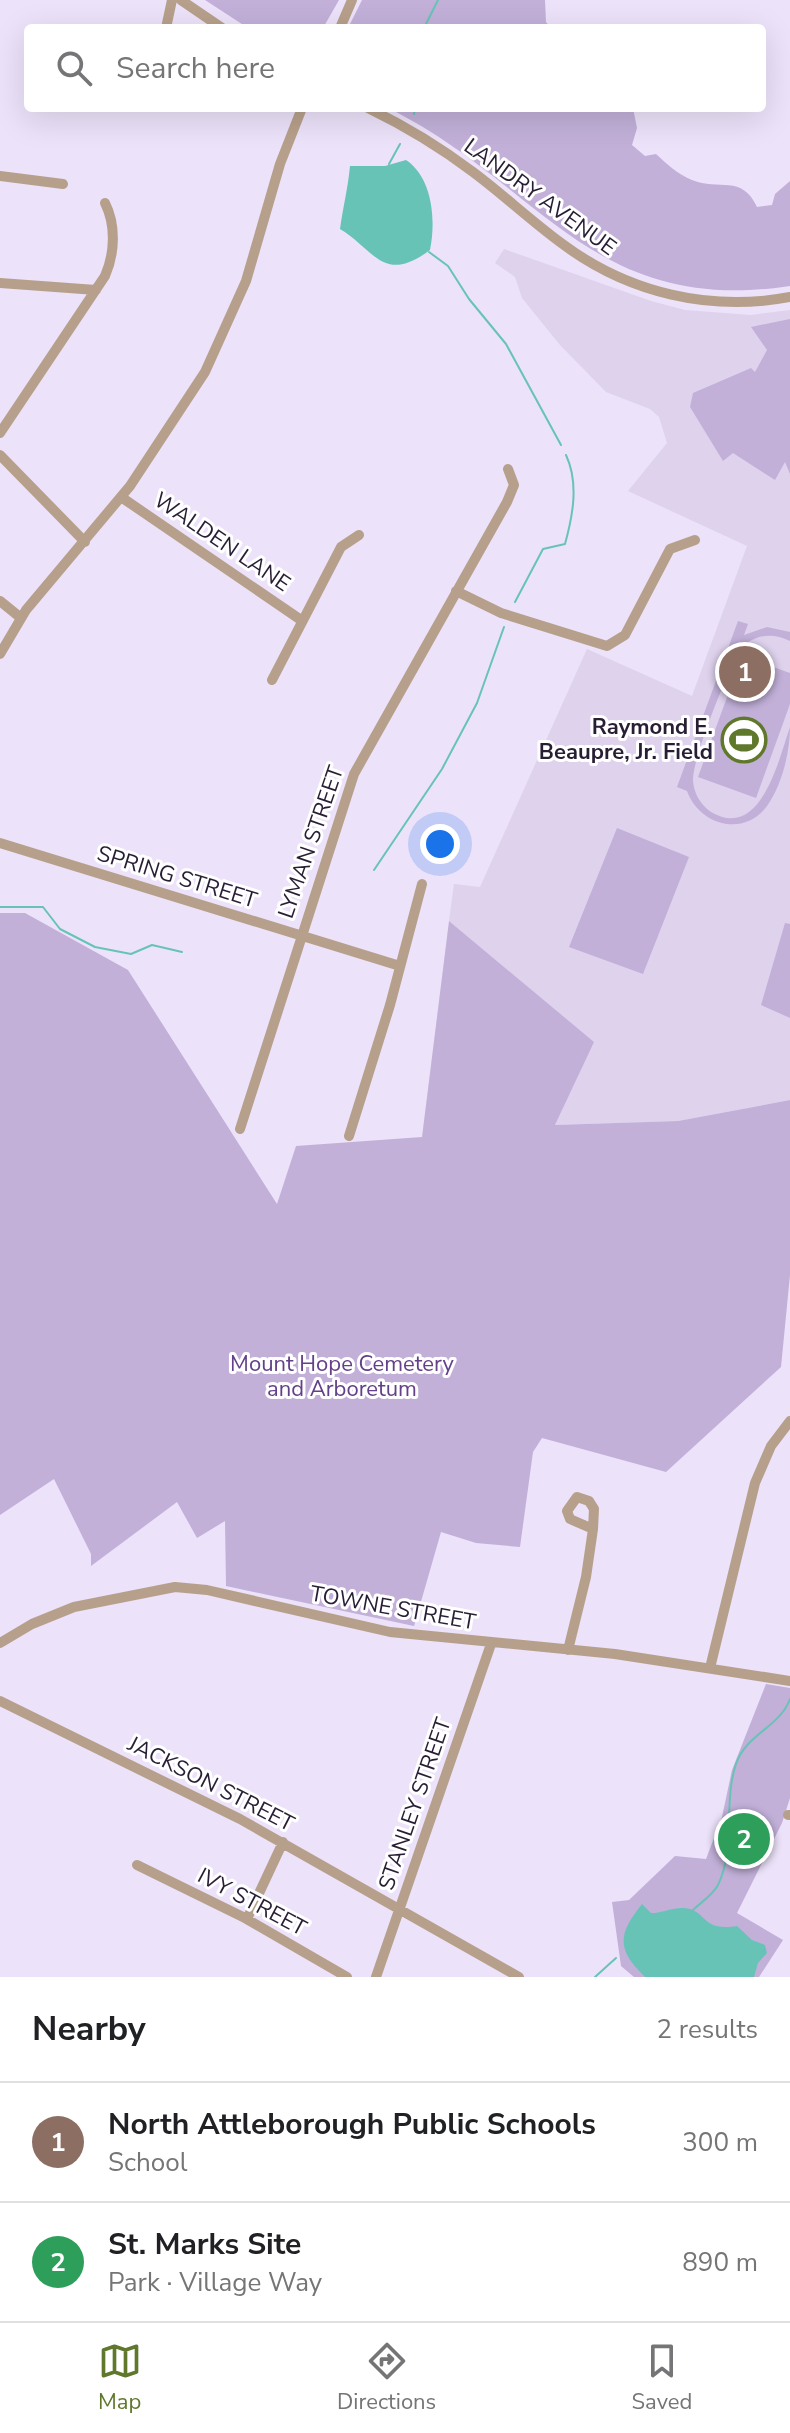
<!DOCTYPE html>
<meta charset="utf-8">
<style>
:root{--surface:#fff;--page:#f2f2f2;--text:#202124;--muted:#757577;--line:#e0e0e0;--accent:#60782b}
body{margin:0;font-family:"Nunito Sans",sans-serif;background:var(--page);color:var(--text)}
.you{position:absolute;left:440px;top:844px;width:28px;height:28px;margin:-20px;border:6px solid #fff;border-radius:50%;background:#1a73e8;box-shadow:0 0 0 12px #1a73e833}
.badge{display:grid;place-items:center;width:52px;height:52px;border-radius:50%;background:var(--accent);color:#fff;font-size:26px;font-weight:700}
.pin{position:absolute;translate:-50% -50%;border:4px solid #fff;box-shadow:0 2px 8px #0006}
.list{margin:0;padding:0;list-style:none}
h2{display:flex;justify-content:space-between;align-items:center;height:104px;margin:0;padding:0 32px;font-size:34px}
h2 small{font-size:26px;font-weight:400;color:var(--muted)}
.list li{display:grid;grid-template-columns:52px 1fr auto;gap:24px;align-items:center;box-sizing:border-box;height:120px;padding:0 32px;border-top:2px solid var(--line)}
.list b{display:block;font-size:30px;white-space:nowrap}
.list p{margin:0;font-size:26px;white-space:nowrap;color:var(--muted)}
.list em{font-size:26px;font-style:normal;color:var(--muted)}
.icon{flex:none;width:44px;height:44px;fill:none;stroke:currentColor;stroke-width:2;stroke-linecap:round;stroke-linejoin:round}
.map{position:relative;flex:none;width:790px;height:1977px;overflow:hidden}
.search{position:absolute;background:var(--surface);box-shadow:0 8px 32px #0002;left:24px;right:24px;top:24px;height:88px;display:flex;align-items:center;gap:20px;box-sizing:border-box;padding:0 28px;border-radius:8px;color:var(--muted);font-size:30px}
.sheet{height:344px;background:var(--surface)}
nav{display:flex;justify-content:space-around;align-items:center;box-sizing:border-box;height:112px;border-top:2px solid var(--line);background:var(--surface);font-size:22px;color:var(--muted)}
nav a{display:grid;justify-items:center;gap:4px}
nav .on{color:var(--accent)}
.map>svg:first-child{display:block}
.built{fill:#ded2ed}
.green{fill:#c2b0d9}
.water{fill:#68c3b7}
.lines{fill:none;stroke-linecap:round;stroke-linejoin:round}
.stream{stroke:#68c3b7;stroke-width:2}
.minor{stroke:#b7a08b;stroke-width:10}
.labels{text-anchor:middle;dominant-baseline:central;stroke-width:6;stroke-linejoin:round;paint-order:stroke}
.street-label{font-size:22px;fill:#281e34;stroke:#fff}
.poi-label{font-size:22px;font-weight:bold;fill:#281e34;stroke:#fff;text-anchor:end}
.park-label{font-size:22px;fill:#634089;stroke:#fff}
</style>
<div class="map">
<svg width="790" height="1977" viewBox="0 0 790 1977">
<rect width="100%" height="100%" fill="#ece2fa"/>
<path class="built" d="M504 249 651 301 685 310 751 315 790 310V1100L678 1121 555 1125 593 1042 449 921 454 884 480 887 587 649 692 696 747 546 628 491 667 443 659 417 650 409 606 392 560 345 522 298 515 277 495 263Z"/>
<path class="green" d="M205 0H339L323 28H248Z
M362 0H545L546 22 551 28H348Z
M388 108H633L637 128 632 145 645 156 656 154C667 164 677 174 692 180 719 191 742 174 757 207L772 205 775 194 790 181V286C591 316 542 184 388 108Z
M790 319V474L785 462 775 480 733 453 723 461 690 407 693 393 751 368 755 372 767 350 751 327Z
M738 621 748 624 744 635 767 627 790 632V641C770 631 750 635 737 654 726 677 692 759 693 781 694 794 701 805 711 812 761 842 779 758 790 727 790 752 782 785 767 806 744 838 699 825 687 791L677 787Z
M742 656 790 673V704L756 798 698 777Z
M617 828 689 857 643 974 569 947Z
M0 913H25L128 970 277 1204 296 1146 422 1137 449 921 594 1042 555 1125 678 1121 790 1100V1275L781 1367 666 1472 542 1438 533 1452 520 1547 476 1543 441 1532 414 1626 226 1586 225 1521 197 1538 177 1502 91 1566V1554L54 1479 0 1515Z
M785 923 790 924V1018L761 1005Z
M766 1684 790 1688V1798L782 1823 737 1913 783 1940 759 1977H634L621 1966 612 1902 629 1900 675 1856 706 1859 722 1817 732 1770Z"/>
<path class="water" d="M406 160C433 178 436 221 430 250 383 285 375 250 340 229 343 207 348 188 350 166H385Z
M642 1904 651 1913C662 1913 674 1907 684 1908 708 1910 700 1932 737 1926L752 1940 765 1945 767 1953 758 1963 754 1977H645C617 1950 617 1935 642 1904Z"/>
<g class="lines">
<path class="stream" d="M424 28 438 0
M414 114 415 108
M389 164 400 144
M429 252 448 266 469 299 506 344 561 445
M515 602 543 549 565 544C573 515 579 483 566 455
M374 870 442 769 477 703 504 627
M0 907H43L60 929 95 947 131 954 152 945 182 952
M692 1911C700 1903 713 1895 718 1885 736 1848 723 1802 736 1764 746 1734 780 1727 790 1699
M595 1977 616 1958"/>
<path class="minor" d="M181 0 222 28
M166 28 172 0
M340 28 352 0
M368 108C405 126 440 147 473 172 504 195 532 222 564 245 629 293 710 312 790 297
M0 176 63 184
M0 283 96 290
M0 433 105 276C115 253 116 225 105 203
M0 455 85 542
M121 497 301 620
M456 591 501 613 607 646 625 635 670 549 695 540
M0 601 21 618
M0 654 26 610 130 486 205 372 246 281 280 164 302 108
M272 680 341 547 359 535
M0 843 400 966
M240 1129 354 774 507 502 514 485 508 469
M349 1136 390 1005 422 884
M0 1643 32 1624 74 1607 175 1587 207 1590 390 1632 615 1654 790 1681
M568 1650 586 1577 593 1529 570 1519 567 1511 577 1497 589 1501 594 1509 593 1529
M710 1668 755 1483 771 1446 790 1421
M0 1701 240 1819 519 1977
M788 1815H790
M137 1865 243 1917 347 1977
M247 1919 283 1842
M376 1977 491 1644"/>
</g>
<defs>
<g id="stadium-ring" transform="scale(2.3)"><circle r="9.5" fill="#fff" stroke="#60782b" stroke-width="1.5"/><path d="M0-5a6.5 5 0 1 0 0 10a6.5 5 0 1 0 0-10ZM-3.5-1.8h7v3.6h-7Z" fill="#60782b"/></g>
</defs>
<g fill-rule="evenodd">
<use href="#stadium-ring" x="744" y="740"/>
</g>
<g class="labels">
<g class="street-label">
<text transform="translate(540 197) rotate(36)">LANDRY AVENUE</text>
<text transform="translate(222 542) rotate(34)">WALDEN LANE</text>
<text transform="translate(311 842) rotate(-71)">LYMAN STREET</text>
<text transform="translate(177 877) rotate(17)">SPRING STREET</text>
<text transform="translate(393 1608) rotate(10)">TOWNE STREET</text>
<text transform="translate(211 1784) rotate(27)">JACKSON STREET</text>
<text transform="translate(415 1804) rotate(-71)">STANLEY STREET</text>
<text transform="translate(252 1902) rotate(28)">IVY STREET</text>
</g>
<g class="poi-label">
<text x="713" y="727">Raymond E.<tspan x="713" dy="25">Beaupre, Jr. Field</tspan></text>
</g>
<g class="park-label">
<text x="342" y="1364">Mount Hope Cemetery<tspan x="342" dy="25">and Arboretum</tspan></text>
</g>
</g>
</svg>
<div class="you"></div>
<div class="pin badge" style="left:745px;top:672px;background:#8d6e63">1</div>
<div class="pin badge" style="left:744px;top:1839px;background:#2e9e5b">2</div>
<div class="search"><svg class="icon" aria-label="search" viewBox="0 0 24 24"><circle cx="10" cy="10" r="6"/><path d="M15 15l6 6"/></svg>Search here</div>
</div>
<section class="sheet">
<h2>Nearby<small>2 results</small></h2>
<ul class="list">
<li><span class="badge" style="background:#8d6e63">1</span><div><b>North Attleborough Public Schools</b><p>School</p></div><em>300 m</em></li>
<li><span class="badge" style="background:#2e9e5b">2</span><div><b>St. Marks Site</b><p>Park · Village Way</p></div><em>890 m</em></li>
</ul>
</section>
<nav>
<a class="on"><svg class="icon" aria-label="map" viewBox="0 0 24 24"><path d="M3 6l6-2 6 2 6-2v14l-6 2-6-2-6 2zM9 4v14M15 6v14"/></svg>Map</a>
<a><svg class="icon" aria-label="directions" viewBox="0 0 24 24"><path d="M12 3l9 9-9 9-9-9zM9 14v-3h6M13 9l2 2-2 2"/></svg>Directions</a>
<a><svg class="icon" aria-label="saved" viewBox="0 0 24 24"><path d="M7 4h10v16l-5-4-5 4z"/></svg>Saved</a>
</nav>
